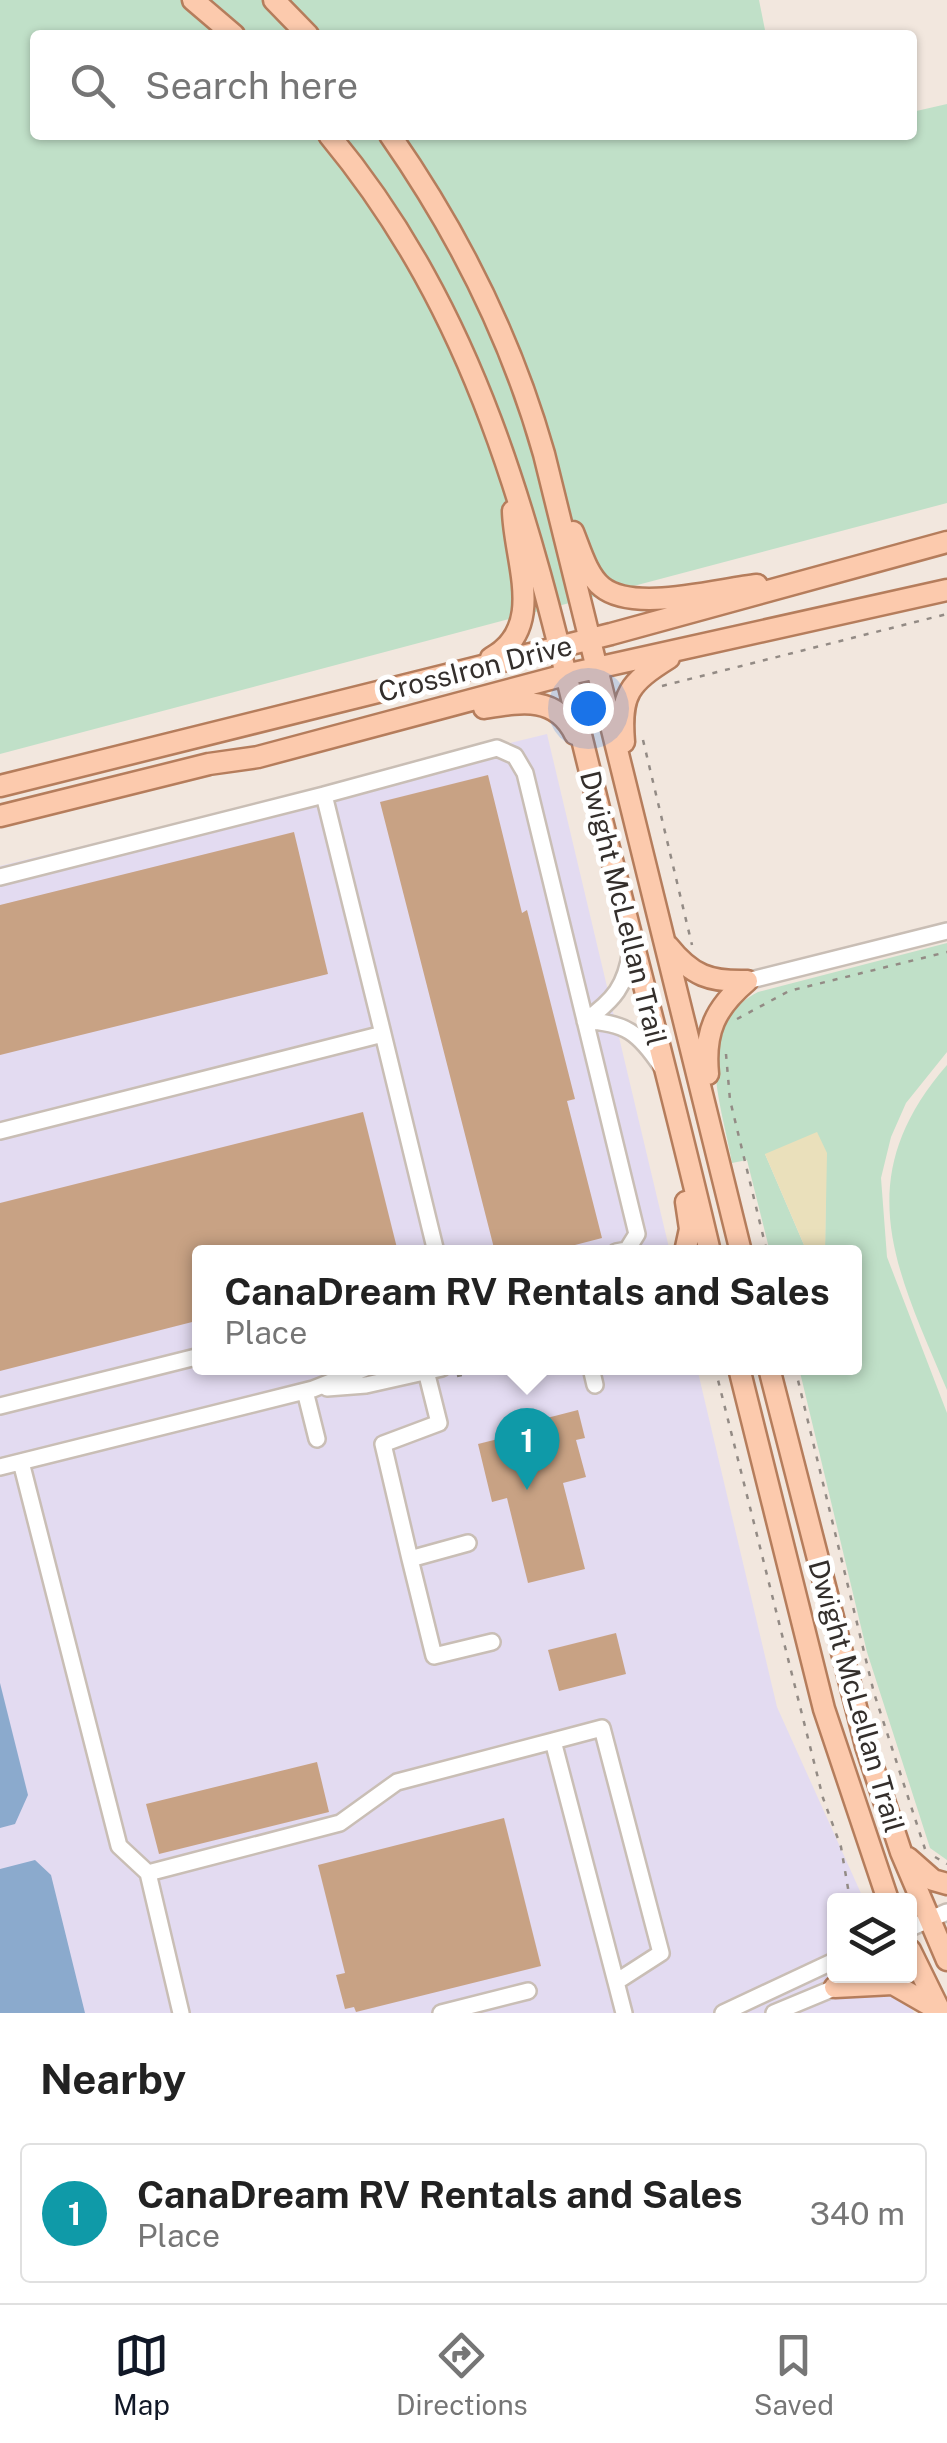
<!DOCTYPE html>
<style>
:root{--surface:#fff;--page:#f6f6f6;--text:#222;--muted:#767676;--line:#e0e0e0;--accent:#111827}
body{margin:0;font-family:"Public Sans",sans-serif;background:var(--page);color:var(--text)}
.controls{position:absolute;right:30px;bottom:30px;display:grid;overflow:hidden;border-radius:10px;box-shadow:0 2px 8px #0004}
.controls button{width:90px;height:90px;display:grid;place-items:center;padding:0;border:0;border-bottom:2px solid var(--line);background:var(--surface);color:var(--text);font:50px sans-serif}
.you{position:absolute;left:588px;top:708px;width:35px;height:35px;margin:-25px;border:8px solid #fff;border-radius:50%;background:#1a73e8;box-shadow:0 0 0 15px #1a73e833}
.badge{display:grid;place-items:center;width:65px;height:65px;border-radius:50%;background:var(--accent);color:#fff;font-size:32px;font-weight:700}
.pin{position:absolute;translate:-50% -82px;filter:drop-shadow(0 2px 5px #0008)}
.pin::after{content:'';position:absolute;top:52px;width:35px;height:30px;background:inherit;clip-path:polygon(0 0,100% 0,50% 100%)}
.popup{position:absolute;left:192px;top:1245px;width:670px;height:130px;box-sizing:border-box;display:grid;place-content:center;border-radius:10px;background:var(--surface);filter:drop-shadow(0 2px 8px #0005);font-size:32px;white-space:nowrap;color:var(--muted)}
.popup b{font-size:38px;color:var(--text)}
.popup::after{content:'';position:absolute;left:50%;top:100%;margin-left:-20px;border:20px solid transparent;border-top-color:var(--surface)}
.list{margin:0;padding:0;list-style:none}
h2{display:flex;justify-content:space-between;align-items:center;height:130px;margin:0;padding:0 40px;font-size:42px}
h2 small{font-size:32px;font-weight:400;color:var(--muted)}
.list li{display:grid;grid-template-columns:65px 1fr auto;gap:30px;align-items:center;box-sizing:border-box;height:140px;margin:0 20px 20px;padding:0 20px;border:2px solid var(--line);border-radius:10px}
.list b{display:block;font-size:38px;white-space:nowrap}
.list p{margin:0;font-size:32px;white-space:nowrap;color:var(--muted)}
.list em{font-size:32px;font-style:normal;color:var(--muted)}
.icon{flex:none;width:55px;height:55px;fill:none;stroke:currentColor;stroke-width:2;stroke-linecap:round;stroke-linejoin:round}
.map{position:relative;flex:none;width:947px;height:2013px;overflow:hidden}
.search{position:absolute;background:var(--surface);box-shadow:0 2px 8px #0004;left:30px;right:30px;top:30px;height:110px;display:flex;align-items:center;gap:25px;box-sizing:border-box;padding:0 35px;border-radius:10px;color:var(--muted);font-size:38px}
.sheet{height:290px;background:var(--surface)}
nav{display:flex;justify-content:space-around;align-items:center;box-sizing:border-box;height:140px;border-top:2px solid var(--line);background:var(--surface);font-size:28px;color:var(--muted)}
nav a{display:grid;justify-items:center;gap:5px}
nav .on{color:var(--accent)}
.map>svg:first-child{display:block}
.industrial{fill:#e3dbf1}
.green{fill:#c0e0c8}
.sand{fill:#eae0bb}
.water{fill:#8baacd}
.building{fill:#c8a284}
.lines{fill:none;stroke-linecap:round;stroke-linejoin:round}
.minor-casing{stroke:#c9beb5;stroke-width:20}
.major-casing{stroke:#b57d5c;stroke-width:25}
.path{stroke:#938b85;stroke-width:2.5;stroke-dasharray:5 8;stroke-linecap:butt}
.minor{stroke:#fff;stroke-width:15}
.major{stroke:#fccaad;stroke-width:20}
.labels{text-anchor:middle;dominant-baseline:central;stroke-width:10;stroke-linejoin:round;paint-order:stroke}
.street-label{font-size:28px;fill:#342f2c;stroke:#fff}
</style>
<div class="map">
<svg width="947" height="2013" viewBox="0 0 947 2013">
<rect width="100%" height="100%" fill="#f2e7de"/>
<path class="industrial" d="M547 734 670 1252H200V1368H697L777 1707 864 1900H834V1976H897L914 2013H0V866Z"/>
<path class="green" d="M0 0H759L766 35H35V135H785L786 140 810 135H912V112L947 104V503L0 754Z
M947 943V1052L906 1103 891 1137 881 1178 887 1257 947 1413V1860L930 1848 867 1652 799 1368H854V1252H825L826 1153 765 1154 807 1252H770L747 1160 732 1163C721 1100 690 1028 758 992Z
M947 1065V1390C896 1269 848 1179 947 1065Z"/>
<path class="sand" d="M817 1132 827 1153 825 1252H807L765 1154Z"/>
<path class="water" d="M0 1683 28 1795 15 1824 0 1828Z
M35 1860 51 1875 85 2013H0V1869Z"/>
<path class="building" d="M488 775 522 913 527 910 575 1099 567 1101 602 1238 548 1252H495L380 802Z
M294 832 328 974 0 1055V905Z
M363 1112 398 1252H200V1320L0 1371V1203Z
M578 1410 585 1438 576 1440 586 1477 563 1483 585 1569 528 1583 507 1498 492 1502 478 1444 545 1427 543 1419Z
M616 1633 626 1674 559 1691 548 1650Z
M317 1762 329 1812 159 1854 146 1804Z
M504 1818 541 1966 356 2012 354 2007 345 2009 336 1975 345 1973 318 1865Z"/>
<g class="lines">
<g class="minor-casing">
<path id="minor" d="M0 877 324 795
M747 981 947 931
M585 1021C625 1022 639 1033 661 1066
M585 1021C614 1000 626 986 631 950
M383 1034 324 795 497 748 515 756 525 773 637 1234 627 1250 616 1252
M0 1131 383 1034 436 1252
M591 1368 595 1385
M426 1371 439 1423 383 1444 410 1559 468 1543
M327 1388 366 1385 442 1368
M305 1391 317 1439
M0 1406 200 1356
M21 1462 119 1846 148 1873 181 2013
M0 1467 313 1389 366 1368
M410 1559 434 1656 492 1642
M148 1873 340 1823 397 1782 553 1741
M910 1928 947 1912
M616 1982 661 1953 602 1728 553 1741 616 1982 624 2013
M441 2013 528 1991
M723 2013 834 1961
M774 2013 863 1976"/>
</g>
<g class="major-casing">
<path id="major" d="M193 0 234 35
M274 0 308 35
M329 135C494 334 537 560 598 804 635 953 675 1102 710 1252
M390 135C459 234 511 337 544 454L741 1252
M573 532C580 549 587 575 602 587 634 613 718 589 757 585
M491 658C547 628 514 560 513 511
M484 708C521 702 556 695 575 734
M624 742C620 694 629 683 669 658
M0 786 611 634 947 542
M0 816 209 764 258 757 565 675 947 590
M668 946C692 976 710 982 747 981
M708 1074C704 1032 715 1008 747 981
M685 1252 690 1229 686 1202
M739 1368 824 1709 888 1900
M769 1368 866 1746 901 1852 947 1960
M908 1858 933 1880 947 1884
M910 1950 940 2011
M835 1987 893 1984 940 2011"/>
</g>
<path class="path" d="M662 686 947 614
M643 740 692 945
M737 1019 789 991 947 952
M726 1054 730 1100 767 1252
M498 1368H515
M715 1368 823 1798 841 1847 850 1900
M795 1368 874 1693 925 1849
M457 1376 495 1368
M935 1857 947 1864"/>
<use href="#minor" class="minor"/>
<use href="#major" class="major"/>
</g>
<g class="labels">
<g class="street-label">
<text transform="translate(475 668) rotate(-14)">CrossIron Drive</text>
<text transform="translate(624 908) rotate(76)">Dwight McLellan Trail</text>
<text transform="translate(857 1696) rotate(74)">Dwight McLellan Trail</text>
</g>
</g>
</svg>
<div class="controls">
<button><svg class="icon" aria-label="layers" viewBox="0 0 24 24"><path d="M12 4l9 5-9 5-9-5zM3 14l9 5 9-5"/></svg></button>
</div>
<div class="you"></div>
<div class="pin badge" style="left:527px;top:1490px;background:#0f9aa8">1</div>
<div class="popup"><b>CanaDream RV Rentals and Sales</b>Place</div>
<div class="search"><svg class="icon" aria-label="search" viewBox="0 0 24 24"><circle cx="10" cy="10" r="6"/><path d="M15 15l6 6"/></svg>Search here</div>
</div>
<section class="sheet">
<h2>Nearby<small></small></h2>
<ul class="list">
<li><span class="badge" style="background:#0f9aa8">1</span><div><b>CanaDream RV Rentals and Sales</b><p>Place</p></div><em>340 m</em></li>
</ul>
</section>
<nav>
<a class="on"><svg class="icon" aria-label="map" viewBox="0 0 24 24"><path d="M3 6l6-2 6 2 6-2v14l-6 2-6-2-6 2zM9 4v14M15 6v14"/></svg>Map</a>
<a><svg class="icon" aria-label="directions" viewBox="0 0 24 24"><path d="M12 3l9 9-9 9-9-9zM9 14v-3h6M13 9l2 2-2 2"/></svg>Directions</a>
<a><svg class="icon" aria-label="saved" viewBox="0 0 24 24"><path d="M7 4h10v16l-5-4-5 4z"/></svg>Saved</a>
</nav>
